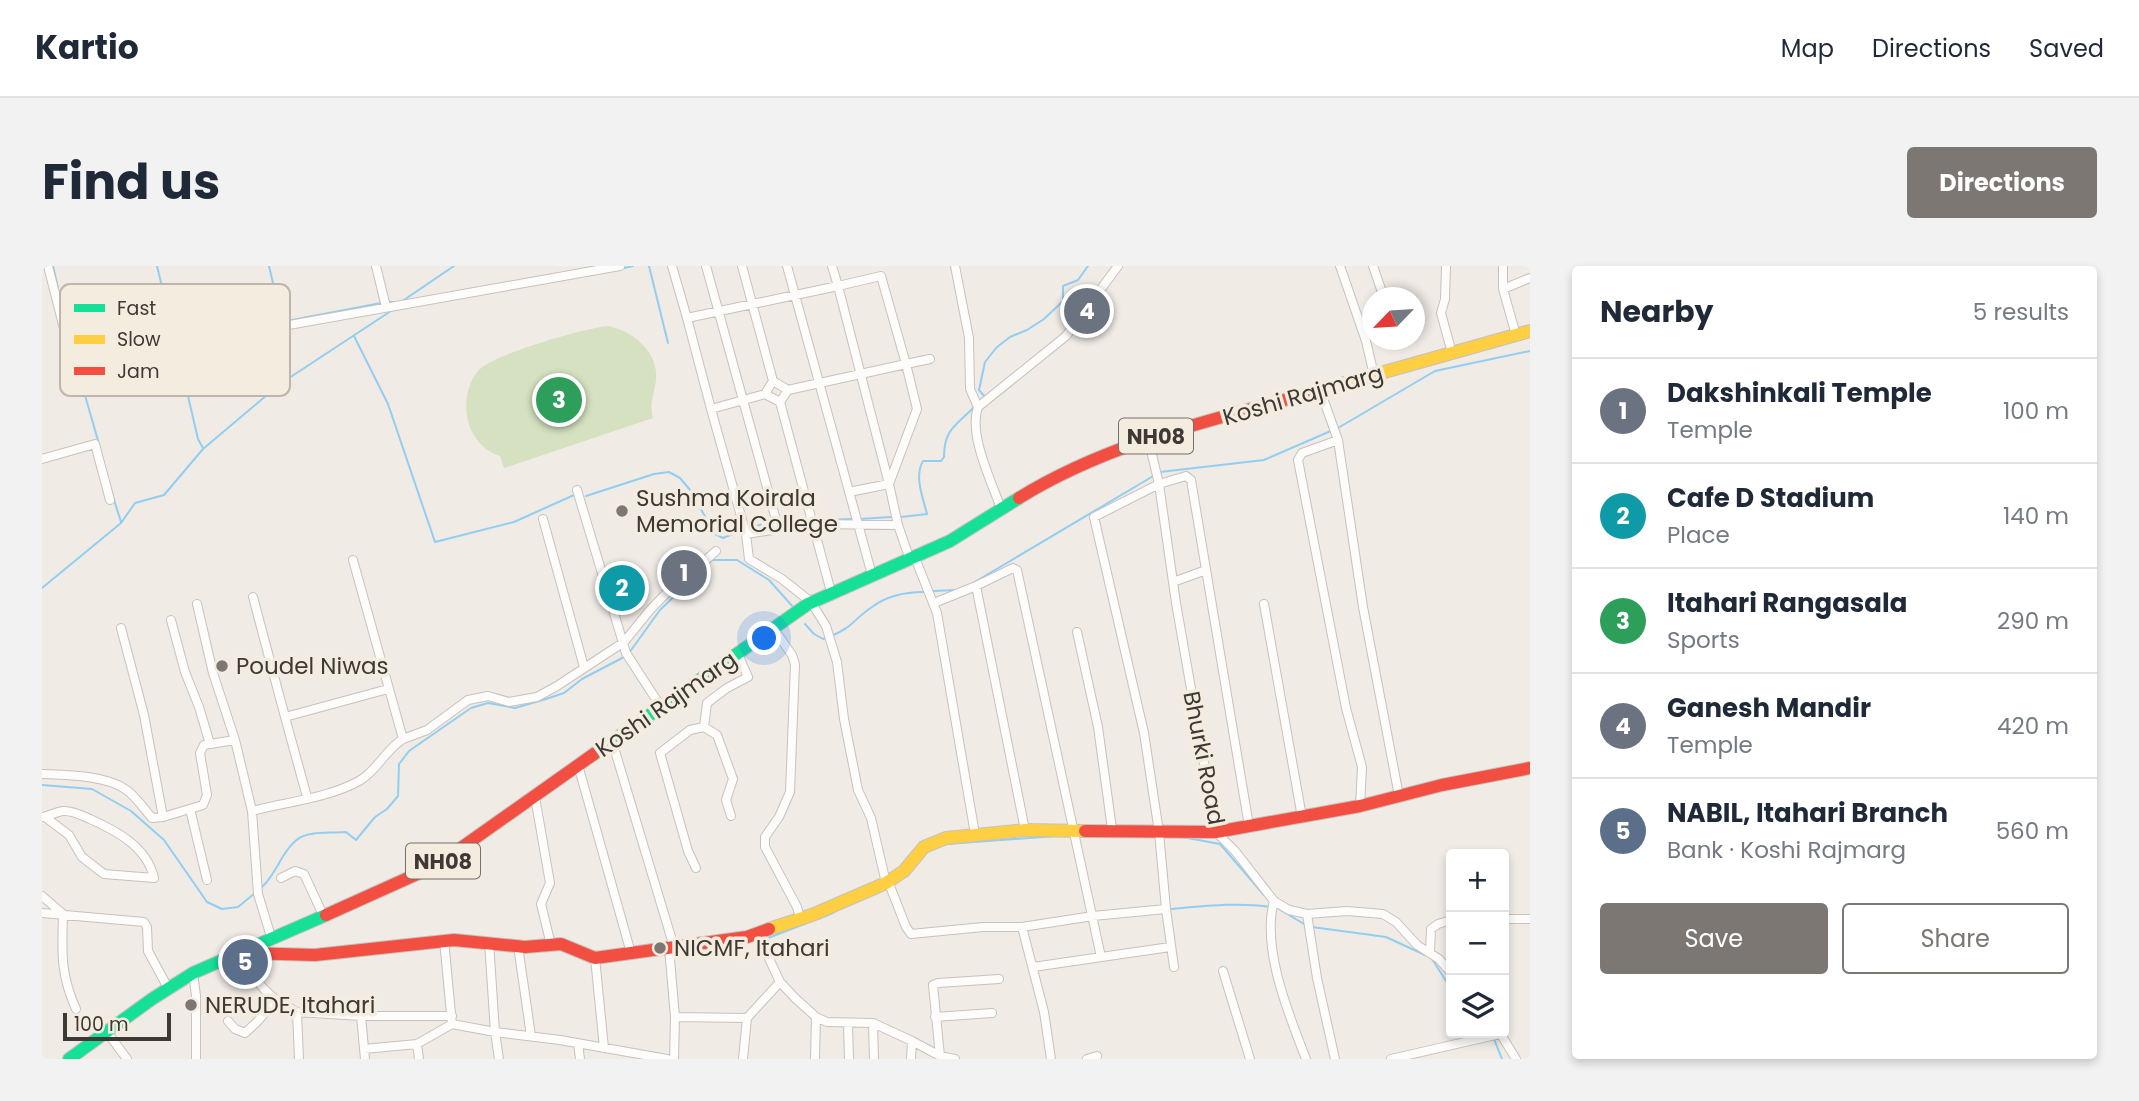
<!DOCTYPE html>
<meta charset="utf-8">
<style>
:root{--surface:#fff;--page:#f2f2f3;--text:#1f2937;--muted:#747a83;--line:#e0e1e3;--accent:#7c7773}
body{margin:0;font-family:Poppins,sans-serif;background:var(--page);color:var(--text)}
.controls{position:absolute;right:21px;bottom:21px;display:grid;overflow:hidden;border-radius:7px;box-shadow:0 4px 10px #0003}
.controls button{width:63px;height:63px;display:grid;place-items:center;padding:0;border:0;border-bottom:2px solid var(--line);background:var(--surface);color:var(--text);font:35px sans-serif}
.compass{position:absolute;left:1320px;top:21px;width:63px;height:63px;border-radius:50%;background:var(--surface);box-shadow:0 4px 10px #0003;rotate:245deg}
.scale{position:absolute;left:21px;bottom:18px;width:108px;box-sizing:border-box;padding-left:7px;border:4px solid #3d3935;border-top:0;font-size:19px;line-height:24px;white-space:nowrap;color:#3d3935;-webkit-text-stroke:5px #f5ece0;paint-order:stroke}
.you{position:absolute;left:723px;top:373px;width:24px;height:24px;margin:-18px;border:5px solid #fff;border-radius:50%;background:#1a73e8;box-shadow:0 0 0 10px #1a73e833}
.badge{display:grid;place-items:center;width:46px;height:46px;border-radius:50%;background:var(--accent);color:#fff;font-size:23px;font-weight:700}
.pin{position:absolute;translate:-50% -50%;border:4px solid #fff;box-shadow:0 2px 7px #0006}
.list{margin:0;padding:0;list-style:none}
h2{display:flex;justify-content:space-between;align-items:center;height:91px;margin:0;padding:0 28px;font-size:30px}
h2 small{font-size:23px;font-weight:400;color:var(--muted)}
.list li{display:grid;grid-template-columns:46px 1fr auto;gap:21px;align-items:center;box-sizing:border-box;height:105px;padding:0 28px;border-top:2px solid var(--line)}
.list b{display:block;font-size:26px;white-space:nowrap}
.list p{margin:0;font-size:23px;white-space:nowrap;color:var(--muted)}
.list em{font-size:23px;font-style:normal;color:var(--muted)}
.actions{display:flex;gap:14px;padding:21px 28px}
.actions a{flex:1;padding:16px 0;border:2px solid var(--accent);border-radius:7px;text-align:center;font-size:24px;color:var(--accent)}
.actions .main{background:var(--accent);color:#fff}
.icon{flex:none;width:38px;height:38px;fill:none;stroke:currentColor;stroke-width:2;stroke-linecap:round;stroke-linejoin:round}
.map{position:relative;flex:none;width:1488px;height:793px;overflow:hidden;border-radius:7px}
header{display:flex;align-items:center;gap:42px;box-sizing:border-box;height:98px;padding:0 35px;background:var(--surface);border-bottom:2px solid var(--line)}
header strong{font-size:33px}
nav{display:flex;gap:38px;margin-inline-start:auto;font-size:24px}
.intro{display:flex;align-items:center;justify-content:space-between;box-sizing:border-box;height:168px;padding:0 42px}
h1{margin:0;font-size:49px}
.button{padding:18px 32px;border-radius:7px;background:var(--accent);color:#fff;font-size:24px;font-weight:700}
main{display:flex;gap:42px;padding:0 42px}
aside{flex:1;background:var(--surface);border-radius:7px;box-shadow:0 4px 10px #0003}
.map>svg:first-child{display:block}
.green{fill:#d5e1c1}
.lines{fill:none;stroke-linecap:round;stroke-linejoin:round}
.stream{stroke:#92cef2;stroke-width:2}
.street-casing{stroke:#c6c2bd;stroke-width:10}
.fast-casing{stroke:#c6c2bd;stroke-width:14}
.slow-casing{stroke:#c6c2bd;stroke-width:14}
.jam-casing{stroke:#c6c2bd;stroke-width:14}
.street{stroke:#fdfcfb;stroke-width:8}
.fast{stroke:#16e098;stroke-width:12}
.slow{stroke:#ffcf43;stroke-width:12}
.jam{stroke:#f24e42;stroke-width:12}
.poi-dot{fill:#7c7773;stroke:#f5ece0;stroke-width:2.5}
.labels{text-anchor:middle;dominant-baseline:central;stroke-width:7;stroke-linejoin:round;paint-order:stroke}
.shield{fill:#f5ece0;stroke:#746f68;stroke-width:2}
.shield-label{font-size:21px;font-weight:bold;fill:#3d3935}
.street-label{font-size:23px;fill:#3d3935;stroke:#f5ece0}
.poi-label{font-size:23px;fill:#3d3935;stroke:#f5ece0;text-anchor:start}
.key{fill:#f5ece0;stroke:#beb6ad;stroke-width:2}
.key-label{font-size:19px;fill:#3d3935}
</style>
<header>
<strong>Kartio</strong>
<nav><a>Map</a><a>Directions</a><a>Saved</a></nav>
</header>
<div class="intro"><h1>Find us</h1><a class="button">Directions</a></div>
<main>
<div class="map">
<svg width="1488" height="793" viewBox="0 0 1488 793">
<rect width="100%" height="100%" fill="#f0ebe5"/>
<path class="green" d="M566 60C591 65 617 86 614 114 612 129 607 138 611 152L462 202 458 190C442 185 430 171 426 155 422 138 425 117 437 104 452 88 543 62 566 60Z"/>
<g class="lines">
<path class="stream" d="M11 0 16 22
M115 0 133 74 240 55 227 0
M607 0 626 77
M582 2 591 0
M348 36H359L412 0
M250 54 339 37 336 24
M312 70 346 138 393 276 472 256 532 229
M137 82 156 79
M135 83 156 173 161 182
M88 91 93 100
M33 92 125 75
M56 98 58 107
M53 109 47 98 38 100 36 105 57 178
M941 132 943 131 937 124 943 96 955 81 968 71 985 64 1002 53 1021 35V20L1036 14 1046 0
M1296 162 1393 105 1488 85
M1118 206 1222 194 1291 164
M69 224 79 256
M544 230 612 208 627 206 638 212 648 224 673 268 681 272 700 264
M859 251 885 248C881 232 872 210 881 195H899L902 191C902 163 914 160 932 141
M817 253 849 251
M775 254 811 253
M736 255 765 254
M705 262 731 256
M931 317 1113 209
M0 322 79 257 93 237 122 229 161 183 238 118 352 43
M891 325 914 324
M763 358 772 368 781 373 784 372
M789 370C810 362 813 352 830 341 846 329 863 326 882 326
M587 387 618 344 670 294H695L727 314 752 342
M0 519 50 523 89 545 122 574 165 636 180 643 196 641 213 627
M1140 571 1178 578 1222 629
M905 578 1014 570
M220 621C227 615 231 607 236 599 256 562 265 568 304 566L314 574 333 551 345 543 356 530 357 498 367 485 429 442 446 437 473 442 504 433 522 427 540 413 582 391
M1130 643C1163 640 1196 636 1229 641
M1237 643 1262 658
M776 653 791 647
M1270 661 1344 671 1383 689
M726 672 765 657
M1390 693 1406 718
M1452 773 1460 793"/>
<g class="street-casing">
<path id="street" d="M6 0 31 98
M334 0 344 41
M630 0 645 52 796 20 790 0
M664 0 736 261
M700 0 731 115 746 124 864 98 875 143 847 218 856 259 868 294
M745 0 830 309
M913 0 927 72 928 123 936 141
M1298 0 1324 75 1332 109
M1331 0 1342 32
M1404 0 1403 33 1399 47 1410 87
M1461 0V23L1488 12
M1461 23 1474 69
M645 52 669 143 723 128
M51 94 578 0
M731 115 723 128 738 136 746 124
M1278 124 1296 174 1321 341 1357 530
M738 136 789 326
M669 143 704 268 770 258 856 259
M1106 172 1117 218 1134 337 1174 566 1193 585 1232 635 1247 644 1265 648 1305 645 1341 648 1354 656 1375 679 1397 693 1409 707
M1296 174 1260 187 1256 194 1304 442 1320 501 1318 540
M0 193 53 178 68 234
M535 224 584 387 619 441
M807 226 847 218 796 20 839 10 864 98 888 93
M959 243C950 216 926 169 936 141L1024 70 1076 0
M501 253 542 401
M704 268 707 293 740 313 769 336 784 360 795 396 802 453 816 524 829 552 844 617
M873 292 895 347 933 568
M311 294 361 473 385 464 426 434 446 430 467 436 495 431 515 420 582 376 608 344 637 314 646 310 674 285
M1131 316 1164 304
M934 320 983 564
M211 331 243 451
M892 337 934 320 971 302 975 304 1059 691
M155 338 171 407 193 474
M1222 338 1260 551
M129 354 143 406 157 441 168 478
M732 363 750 389 753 398 748 526 737 551 723 571V581L755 641 758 652
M1035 366 1056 461 1070 563
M570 475 632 681
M536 499 589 687
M0 508C24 509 63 509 83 523 93 529 102 543 110 552L121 551 102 449 79 362
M265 531 243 451 346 423
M493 531 508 617 499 638 509 679
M148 543 165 614
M210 545 216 628 230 674
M689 550 684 534 691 513 675 469 662 461 665 437 685 422 706 411 696 388
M0 551C7 550 14 546 21 545 30 544 41 550 48 553 75 565 105 581 112 612L62 608 40 591 27 569 3 551
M121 551 161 539 165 529 158 487 162 479 193 474 210 545C245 536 286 532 317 515 335 505 343 484 361 473
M654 602 646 585 618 487 648 464 662 461
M239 612 253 605 262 608 282 651
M846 615 864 661 869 668 941 661H980L1002 746 1009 793
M0 630 21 648C20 685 18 708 34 743
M1232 635C1219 682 1247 749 1264 793
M0 647 102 656 105 661 106 685 126 722
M1265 648 1275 712 1293 793
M1462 653H1488
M980 661 1051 650 1124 643
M716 669 738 716 753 732 774 751 785 756 831 757 870 775 898 790 913 793
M447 676 453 766 457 793
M476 680 489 770
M627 682 633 751 632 793
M1388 686 1389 663 1396 658 1409 654
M194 690 222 723 234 734 255 746 319 750H410
M553 692 562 782
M991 701 1128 681
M1132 701 1124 643 1117 566 1102 467 1052 251 1117 218 1144 210 1149 214 1207 560
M1181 705 1208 793
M151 707 154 730V793
M255 746 257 793
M319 750 323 793
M633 751 705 752
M893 751 950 747
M186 755 193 763 203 767 215 756 234 734
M806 757 807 793
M831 757 832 793
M410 758 453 766 518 774 625 793
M65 766 85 793
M1458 767 1474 793
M536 777 538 793
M375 778 410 758 402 674
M322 783 375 778 377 793
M898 790 891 719 896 717 957 713
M701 793 705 752 738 716
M773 793 774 751
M869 793 870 775
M1045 793 1055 790
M1349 793 1458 768"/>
</g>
<g class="fast-casing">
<path id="fast" d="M552 488 766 338 908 275 977 232
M27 793 110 733 151 707 284 649"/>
</g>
<g class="slow-casing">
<path id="slow" d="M1264 128 1488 65
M727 663 770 649 844 617 862 605 882 581 904 572 983 564 1043 565"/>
</g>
<g class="jam-casing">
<path id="jam" d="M977 232C1066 177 1164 156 1264 128
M1043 565 1174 566 1318 540 1400 519 1488 502
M284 649 395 599 552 488
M202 687 273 689 412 674 483 681 519 678 553 692 705 671 727 663"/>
</g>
<use href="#street" class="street"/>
<use href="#fast" class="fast"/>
<use href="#slow" class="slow"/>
<use href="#jam" class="jam"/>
</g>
<g class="poi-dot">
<circle cx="580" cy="245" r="7"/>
<circle cx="180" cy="400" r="7"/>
<circle cx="618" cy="682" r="7"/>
<circle cx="149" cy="739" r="7"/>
</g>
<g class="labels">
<g class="shield">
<rect x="1077" y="152.5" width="74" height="35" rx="5"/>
<rect x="364" y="577.5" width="74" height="35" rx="5"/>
</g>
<g class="shield-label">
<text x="1114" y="170">NH08</text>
<text x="401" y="595">NH08</text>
</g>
<g class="street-label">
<text transform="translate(1261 129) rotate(-16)">Koshi Rajmarg</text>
<text transform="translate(624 438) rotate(-35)">Koshi Rajmarg</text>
<text transform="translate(1162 492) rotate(79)">Bhurki Road</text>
</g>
<g class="poi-label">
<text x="594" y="232">Sushma Koirala<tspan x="594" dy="26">Memorial College</tspan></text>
<text x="194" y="400">Poudel Niwas</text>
<text x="632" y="682">NICMF, Itahari</text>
<text x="163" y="739">NERUDE, Itahari</text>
</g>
</g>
<rect x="18" y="18" width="230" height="112" rx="10" class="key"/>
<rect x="32" y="38" width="31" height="8" fill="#16e098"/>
<rect x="32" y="69" width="31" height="9" fill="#ffcf43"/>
<rect x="32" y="101" width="31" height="8" fill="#f24e42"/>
<g class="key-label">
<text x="75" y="49">Fast</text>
<text x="75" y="80">Slow</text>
<text x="75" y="112">Jam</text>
</g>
</svg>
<div class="controls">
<button>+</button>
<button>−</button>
<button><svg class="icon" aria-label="layers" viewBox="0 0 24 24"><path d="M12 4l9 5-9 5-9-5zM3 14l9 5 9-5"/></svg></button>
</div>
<svg class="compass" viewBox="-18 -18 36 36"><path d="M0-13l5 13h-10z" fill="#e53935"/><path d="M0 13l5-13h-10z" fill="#747a83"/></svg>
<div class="scale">100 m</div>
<div class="you"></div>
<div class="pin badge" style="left:642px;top:307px;background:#6b7280">1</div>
<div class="pin badge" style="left:580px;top:322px;background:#0f9aa8">2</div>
<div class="pin badge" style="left:517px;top:134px;background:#2e9e5b">3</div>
<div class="pin badge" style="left:1045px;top:45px;background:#6b7280">4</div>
<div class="pin badge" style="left:203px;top:696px;background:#5c6f8a">5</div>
</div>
<aside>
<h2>Nearby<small>5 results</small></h2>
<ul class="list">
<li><span class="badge" style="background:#6b7280">1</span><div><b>Dakshinkali Temple</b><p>Temple</p></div><em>100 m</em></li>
<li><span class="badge" style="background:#0f9aa8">2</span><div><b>Cafe D Stadium</b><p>Place</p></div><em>140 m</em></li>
<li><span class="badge" style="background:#2e9e5b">3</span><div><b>Itahari Rangasala</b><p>Sports</p></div><em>290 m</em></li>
<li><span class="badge" style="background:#6b7280">4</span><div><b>Ganesh Mandir</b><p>Temple</p></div><em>420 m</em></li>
<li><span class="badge" style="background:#5c6f8a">5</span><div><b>NABIL, Itahari Branch</b><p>Bank · Koshi Rajmarg</p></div><em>560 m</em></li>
</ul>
<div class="actions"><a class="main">Save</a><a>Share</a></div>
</aside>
</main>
